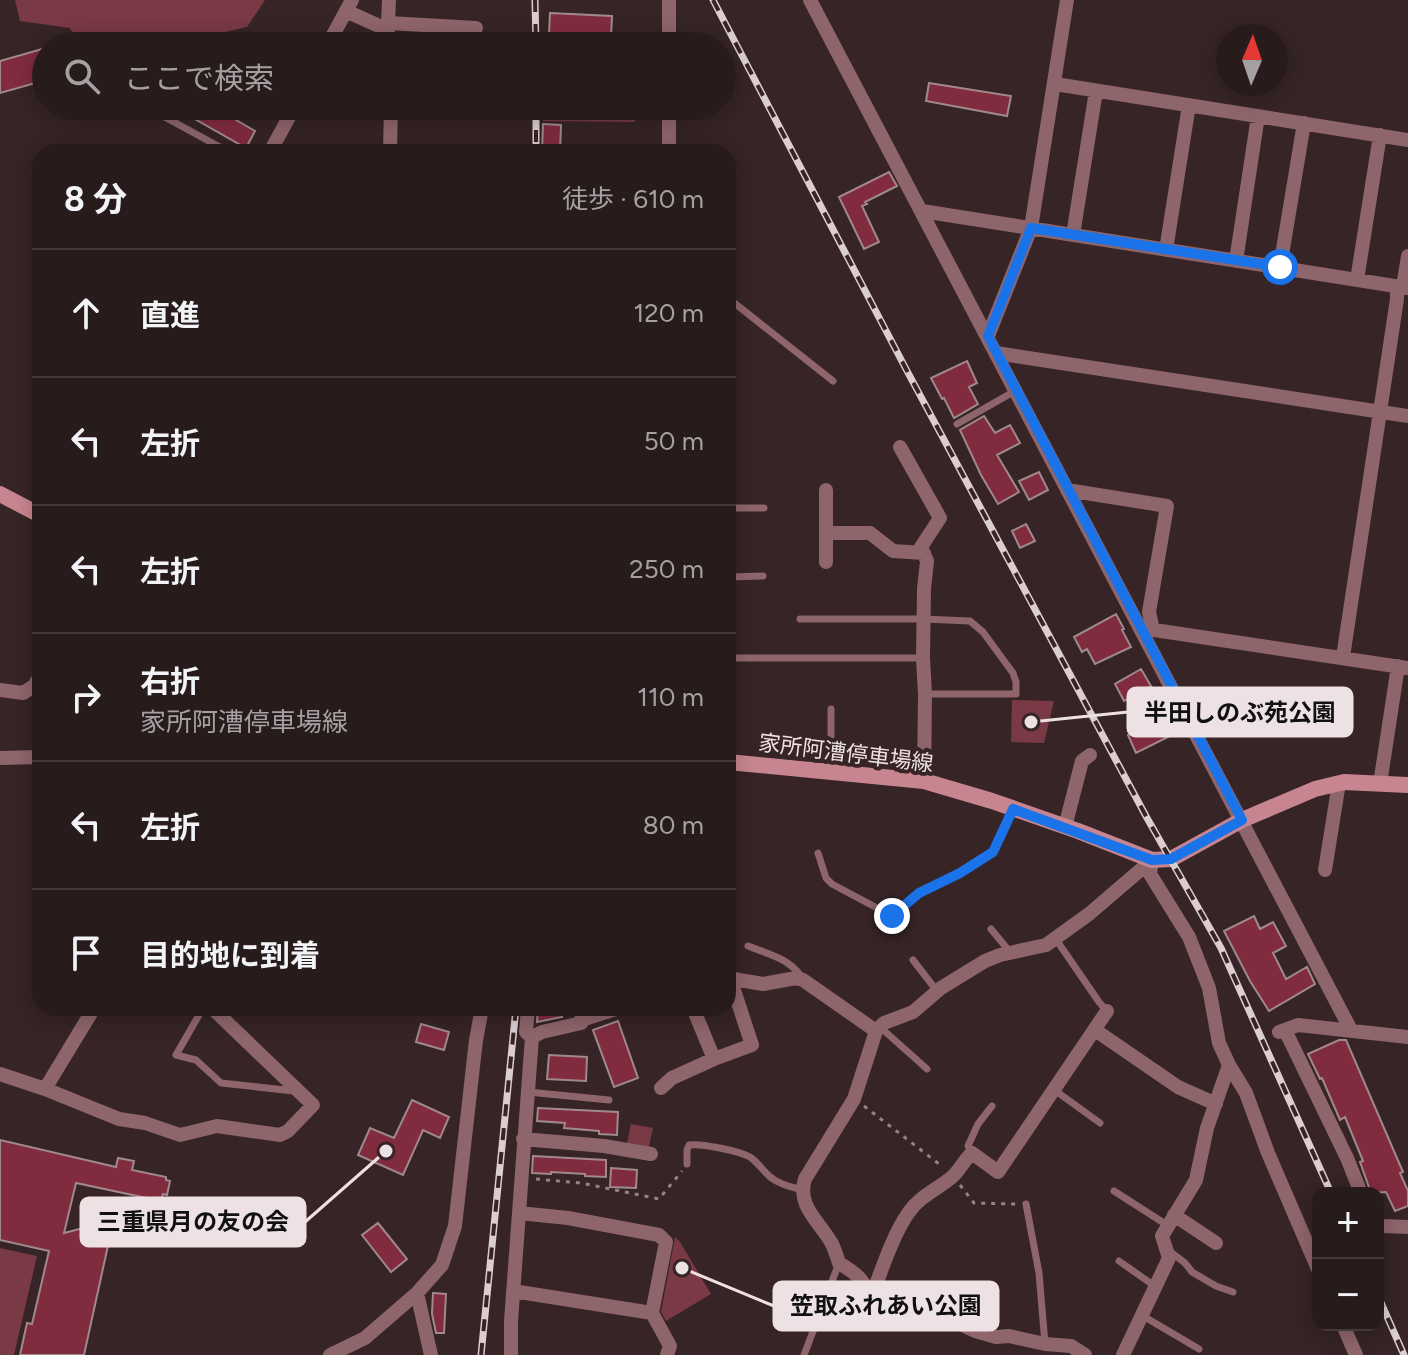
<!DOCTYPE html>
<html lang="ja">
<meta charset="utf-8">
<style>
:root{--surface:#281b1c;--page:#302425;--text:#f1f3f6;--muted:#a5a1a3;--line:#44393b}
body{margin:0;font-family:Figtree,"Noto Sans JP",sans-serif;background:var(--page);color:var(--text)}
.controls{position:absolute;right:24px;bottom:24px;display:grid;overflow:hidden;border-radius:16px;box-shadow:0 4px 20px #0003}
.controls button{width:72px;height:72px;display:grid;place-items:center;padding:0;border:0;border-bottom:2px solid var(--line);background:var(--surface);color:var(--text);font:40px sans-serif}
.compass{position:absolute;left:1216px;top:24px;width:72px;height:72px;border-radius:50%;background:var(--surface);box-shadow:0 4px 20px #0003;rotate:2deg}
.stop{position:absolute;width:24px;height:24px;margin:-18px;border:6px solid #1a73e8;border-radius:50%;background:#fff}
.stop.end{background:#1a73e8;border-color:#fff;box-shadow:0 2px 8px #0008}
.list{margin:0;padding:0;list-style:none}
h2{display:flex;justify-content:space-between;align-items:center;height:104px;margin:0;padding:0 32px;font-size:34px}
h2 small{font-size:26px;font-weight:400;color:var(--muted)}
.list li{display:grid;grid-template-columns:52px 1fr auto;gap:24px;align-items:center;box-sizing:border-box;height:128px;padding:0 32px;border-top:2px solid var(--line)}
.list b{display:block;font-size:30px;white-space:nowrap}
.list p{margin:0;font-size:26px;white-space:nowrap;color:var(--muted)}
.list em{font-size:26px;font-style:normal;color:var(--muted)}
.icon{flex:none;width:44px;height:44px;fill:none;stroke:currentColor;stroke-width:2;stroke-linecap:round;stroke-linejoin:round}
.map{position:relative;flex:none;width:1408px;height:1355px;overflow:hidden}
.search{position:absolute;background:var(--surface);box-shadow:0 4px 20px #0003;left:32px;top:32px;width:704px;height:88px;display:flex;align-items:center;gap:20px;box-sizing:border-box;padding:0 28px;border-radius:44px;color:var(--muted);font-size:30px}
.panel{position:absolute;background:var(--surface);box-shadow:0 4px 20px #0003;left:32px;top:144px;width:704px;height:872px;border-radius:24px}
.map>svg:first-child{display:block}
.green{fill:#793945}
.building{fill:#812b3f;stroke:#a0898c;stroke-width:2}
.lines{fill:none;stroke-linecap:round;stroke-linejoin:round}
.path{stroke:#928385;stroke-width:3;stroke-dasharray:4 6;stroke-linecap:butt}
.service{stroke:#8e656b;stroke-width:7}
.minor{stroke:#8e656b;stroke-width:14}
.secondary{stroke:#c7858f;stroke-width:16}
.rail-casing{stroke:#dbced0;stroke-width:7}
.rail{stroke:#362426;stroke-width:4;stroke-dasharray:12;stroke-linecap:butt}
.route{stroke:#1a73e8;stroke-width:10}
.labels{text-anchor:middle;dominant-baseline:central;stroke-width:8;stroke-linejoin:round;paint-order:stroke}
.street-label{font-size:22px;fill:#eee1e3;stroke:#362426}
.leader{fill:none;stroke:#eee1e3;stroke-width:3}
.callout-dot{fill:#eee1e3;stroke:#362426;stroke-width:3}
.callout{fill:#eee1e3;stroke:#eee1e3;stroke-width:3}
.callout-label{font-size:24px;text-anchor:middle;font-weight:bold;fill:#111}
</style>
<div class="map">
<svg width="1408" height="1355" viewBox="0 0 1408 1355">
<rect width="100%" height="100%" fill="#362426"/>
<path class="green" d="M15 0H265L247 27 163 46H80L70 28 20 21Z
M543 106H636L635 122 543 121Z
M1012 700 1054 701 1044 743 1011 742Z
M631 1124 653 1128 649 1147 627 1143Z
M675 1237 680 1242 711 1294 666 1321 661 1312Z
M0 1248 37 1256 14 1355H0Z"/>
<path class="building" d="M550 13 612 16 611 38 549 35Z
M42 49 43 53 46 52V80L0 93V61Z
M929 83 1011 96 1007 116 926 101Z
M172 106H212L255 131 246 148Z
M543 124 561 125 560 152H542Z
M889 172 897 186 865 202 867 204 862 206 879 242 864 249 839 197Z
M967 361 977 383 969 387 978 404 954 418 944 398 942 399 931 378Z
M984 416 995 433 1010 425 1020 443 997 455 1019 492 998 504 981 475 960 430Z
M1039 472 1048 490 1029 500 1019 481Z
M1026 524 1035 541 1020 548 1012 531Z
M1116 614 1124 629 1122 630 1131 647 1095 664 1087 649 1082 652 1074 637Z
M1141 669 1151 686 1124 701 1115 684Z
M1170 707 1182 730 1136 753 1128 735 1146 729 1141 720 1151 717V715Z
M1254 916 1260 929 1273 922 1286 946 1273 953 1286 979 1307 967 1315 984 1269 1011 1250 981 1224 931Z
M538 1008H563L562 1017 537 1022Z
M618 1021 638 1078 614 1087 593 1030Z
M421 1024 449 1032 444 1050 416 1042Z
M1339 1040H1346L1403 1172 1400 1173 1408 1191V1206L1395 1211 1386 1192 1371 1193 1360 1162 1363 1161 1345 1117 1340 1120 1322 1078 1320 1079 1308 1054Z
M549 1055 587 1057 586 1081 547 1079Z
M412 1100 449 1117 440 1138 423 1130 403 1175 358 1155 370 1128 394 1138Z
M538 1108 618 1112 617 1135 599 1134V1131L564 1128 565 1123 537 1121Z
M0 1140 116 1167 118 1158 134 1161 132 1170 166 1177V1180L170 1181 167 1195 163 1194 161 1201 76 1183 64 1233 83 1228 93 1237 109 1241 84 1355H20L27 1323 32 1324 49 1251 0 1240Z
M533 1156 606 1160V1177L585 1176V1174L551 1172V1174L532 1173Z
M611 1168 637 1170 636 1188 610 1187Z
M378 1223 407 1259 391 1272 362 1235Z
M433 1293 446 1294 444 1333H436L432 1314Z"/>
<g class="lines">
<path class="path" d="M864 1106 943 1167
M536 1179 581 1183 659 1199 682 1171
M960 1185 974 1203 1016 1204"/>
<path class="service" d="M148 108 229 152
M728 298 833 381
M957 424 1015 391
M728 508H764
M728 577 763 576
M38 605 40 606
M800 619H923L970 621 983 632 1013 673 1016 682V694H925
M728 658H923
M831 709V771
M818 853 826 878 832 884 892 916 919 893 960 873 993 852 1013 809
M991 929 1010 952
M1055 938 1099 1002 1107 1011
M748 946C768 954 788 958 801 976
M913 960 937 991
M203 1008 176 1055 196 1060 221 1083 294 1091
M880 1027 927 1069
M1053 1089 1100 1123
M528 1092 609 1100
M972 1153 968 1146 978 1124 992 1106
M687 1164V1150L689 1145C701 1143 739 1151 750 1157 759 1163 764 1173 773 1179 781 1185 792 1187 802 1190
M1114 1191 1167 1225
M1026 1204 1039 1273 1045 1344
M1168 1250 1185 1263 1192 1272 1216 1286 1233 1292
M1119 1261 1156 1287
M1143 1316 1199 1349
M804 1355 839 1263"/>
<path class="minor" d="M669 0V46
M810 0 1351 1030
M346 11 388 30
M389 23 476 28
M327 46 352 0
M387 46 389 0
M1055 84 1408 140
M669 106V152
M270 152 295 106
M390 152 391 106
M922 211 1408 288
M1073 235 1096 91
M1166 250 1189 105
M1236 261 1258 116
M1280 267 1304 123
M1357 280 1380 135
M1403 287 1408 256
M988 336 1031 228 1067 0
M996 353 1408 416
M900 447 940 518 921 547 927 561 924 589 923 658 925 694 924 781
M1067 490 1167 506 1149 612 1153 630
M826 533H870L893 551 924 553
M826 562V490
M1141 628 1408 668
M1343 657 1397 299V287
M0 690 23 693 34 686 40 676
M0 758 40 757
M1380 784 1398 666
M1065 827 1082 761 1090 755
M1152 860 1150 874 1189 937 1209 988 1219 1043 1229 1065 1246 1093 1268 1153 1318 1269
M1325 870 1339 783
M728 978 763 984 796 978 803 980 876 1031
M528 1008 526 1032 532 1037
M693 1008 714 1059 752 1045 730 978
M1095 1030 1178 1087 1216 1104
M1285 1030 1347 1158 1361 1193
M1279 1032 1298 1025 1408 1037
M0 1074 45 1089 119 1119 145 1123 180 1135 217 1126 280 1135 288 1131 313 1105 212 1008
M661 1088 672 1078 714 1059
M45 1089 94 1008
M523 1139 604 1146 651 1154
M519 1213 568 1218 659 1235 666 1242 652 1313 670 1346 667 1355
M1174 1215 1216 1243
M1378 1223 1382 1226 1408 1227
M513 1291 652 1313
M417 1293 431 1355
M871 1298C881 1272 893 1234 909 1212 920 1196 938 1189 952 1177 960 1170 964 1160 972 1153L998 1172 1107 1011
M1343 1325 1356 1355
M330 1355 365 1338 417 1293 442 1265 455 1226 476 1040 482 1008
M511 1355V1321L532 1037 542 1032 581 1023V1020L619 1008
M1085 1355 1071 1346 1045 1344 1009 1336 996 1337 975 1331 945 1317 932 1314 890 1316 875 1308C864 1282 864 1278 839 1263 837 1257 835 1250 832 1244 821 1223 796 1206 805 1179L854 1099 876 1031 884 1023 913 1012 941 988 985 961 1000 955 1046 945 1089 914 1152 860
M1123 1355 1169 1258 1162 1236 1196 1180 1207 1128 1229 1065"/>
<path class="secondary" d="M0 494 40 515
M728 762 924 781 992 801 1078 831 1152 860 1171 859 1242 820 1315 789 1344 782 1408 785"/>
<g class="rail-casing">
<path id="rail" d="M535 0 536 46
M713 0 906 369 1147 818 1221 948 1331 1193
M536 106V152
M1378 1296 1404 1355
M481 1355 516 1008"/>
</g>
<use href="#rail" class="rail"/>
</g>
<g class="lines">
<path class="route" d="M892 916 919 893 960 873 993 852 1013 809 1152 860 1171 859 1242 820 988 336 1031 228 1280 267"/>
</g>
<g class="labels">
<g class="street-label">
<text transform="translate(846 753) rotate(7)">家所阿漕停車場線</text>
</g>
</g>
<path class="leader" d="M1031 722L1128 712M386 1151L305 1222M682 1268L774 1306"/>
<g class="callout-dot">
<circle cx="1031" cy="722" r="8"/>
<circle cx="386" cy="1151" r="8"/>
<circle cx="682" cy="1268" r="8"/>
</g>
<g class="callout">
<rect x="1128" y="688" width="224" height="48" rx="8"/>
<rect x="81" y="1198" width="224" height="48" rx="8"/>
<rect x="774" y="1282" width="224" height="48" rx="8"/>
</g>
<g class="callout-label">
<text x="1240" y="721">半田しのぶ苑公園</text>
<text x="193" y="1230">三重県月の友の会</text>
<text x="886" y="1314">笠取ふれあい公園</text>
</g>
</svg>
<div class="controls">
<button>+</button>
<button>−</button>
</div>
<svg class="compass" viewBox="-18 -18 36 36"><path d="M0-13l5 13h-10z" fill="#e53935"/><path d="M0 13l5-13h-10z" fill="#a5a1a3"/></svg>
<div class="stop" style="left:1280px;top:267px"></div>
<div class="stop end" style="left:892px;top:916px"></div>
<div class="search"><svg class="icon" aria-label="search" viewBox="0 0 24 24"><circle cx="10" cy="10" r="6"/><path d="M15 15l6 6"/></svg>ここで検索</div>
<section class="panel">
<h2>8 分<small>徒歩 · 610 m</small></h2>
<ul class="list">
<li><svg class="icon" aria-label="ahead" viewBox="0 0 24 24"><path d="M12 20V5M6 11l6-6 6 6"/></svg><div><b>直進</b></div><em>120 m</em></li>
<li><svg class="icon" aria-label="left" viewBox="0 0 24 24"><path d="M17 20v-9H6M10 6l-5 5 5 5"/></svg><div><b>左折</b></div><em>50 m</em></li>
<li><svg class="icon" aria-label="left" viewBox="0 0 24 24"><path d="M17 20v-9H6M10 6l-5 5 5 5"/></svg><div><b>左折</b></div><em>250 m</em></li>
<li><svg class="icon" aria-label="right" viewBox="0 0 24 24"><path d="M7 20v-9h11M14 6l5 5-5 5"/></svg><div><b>右折</b><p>家所阿漕停車場線</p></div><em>110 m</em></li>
<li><svg class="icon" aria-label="left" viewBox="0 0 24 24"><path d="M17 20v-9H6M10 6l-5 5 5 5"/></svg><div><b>左折</b></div><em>80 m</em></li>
<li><svg class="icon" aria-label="arrive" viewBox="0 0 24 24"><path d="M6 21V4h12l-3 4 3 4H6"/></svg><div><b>目的地に到着</b></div></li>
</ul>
</section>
</div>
